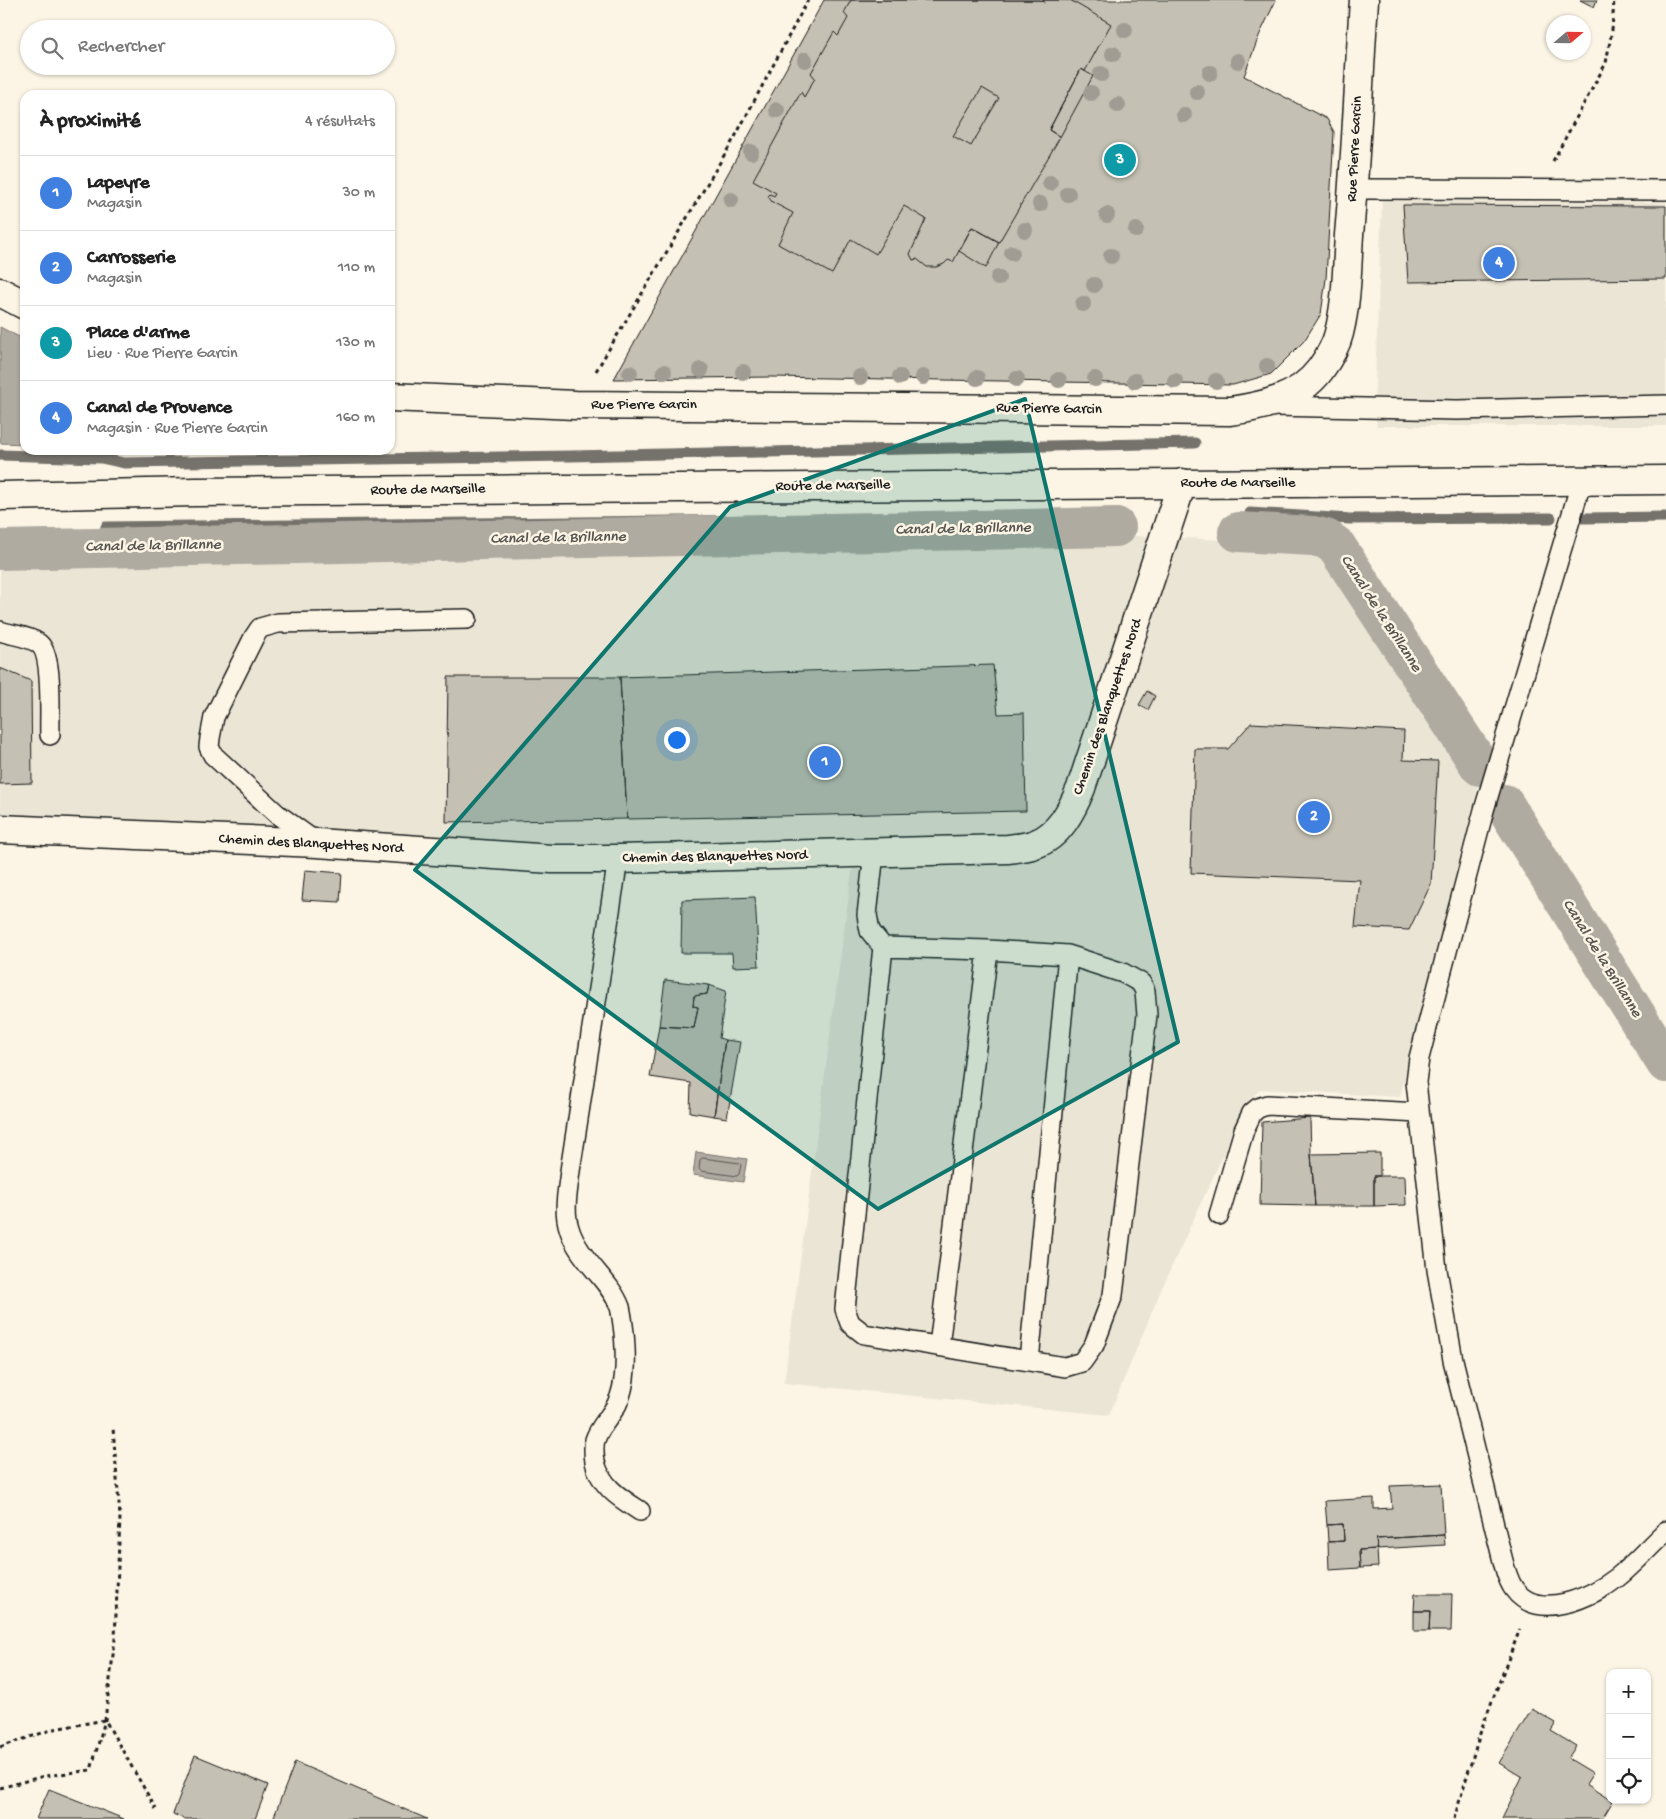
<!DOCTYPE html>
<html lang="fr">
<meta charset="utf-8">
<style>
:root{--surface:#fff;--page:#f2f2f2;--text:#222;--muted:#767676;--line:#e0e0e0;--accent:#1c1c1c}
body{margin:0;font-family:"Gochi Hand",sans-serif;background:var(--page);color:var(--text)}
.controls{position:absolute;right:15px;bottom:15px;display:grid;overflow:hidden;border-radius:10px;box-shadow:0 1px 4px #0004}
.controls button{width:45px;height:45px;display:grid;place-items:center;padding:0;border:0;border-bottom:1px solid var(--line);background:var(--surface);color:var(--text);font:25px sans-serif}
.compass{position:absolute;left:1546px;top:15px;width:45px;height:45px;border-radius:50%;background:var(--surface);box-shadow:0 1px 4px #0004;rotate:70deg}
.you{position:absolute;left:676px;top:739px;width:18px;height:18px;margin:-12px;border:4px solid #fff;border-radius:50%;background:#1a73e8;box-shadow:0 0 0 8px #1a73e833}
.badge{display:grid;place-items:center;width:32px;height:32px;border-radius:50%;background:var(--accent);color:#fff;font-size:16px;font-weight:700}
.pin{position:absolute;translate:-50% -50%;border:2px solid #fff;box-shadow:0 1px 5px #0006}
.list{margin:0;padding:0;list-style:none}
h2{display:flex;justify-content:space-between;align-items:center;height:65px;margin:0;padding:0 20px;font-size:21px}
h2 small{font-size:16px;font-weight:400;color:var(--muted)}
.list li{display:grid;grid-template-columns:32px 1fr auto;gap:15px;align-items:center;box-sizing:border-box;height:75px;padding:0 20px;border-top:1px solid var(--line)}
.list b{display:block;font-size:19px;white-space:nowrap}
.list p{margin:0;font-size:16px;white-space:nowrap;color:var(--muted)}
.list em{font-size:16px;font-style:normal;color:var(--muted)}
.icon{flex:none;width:28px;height:28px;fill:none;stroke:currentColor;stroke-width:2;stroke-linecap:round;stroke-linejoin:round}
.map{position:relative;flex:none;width:1666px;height:1819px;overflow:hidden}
.search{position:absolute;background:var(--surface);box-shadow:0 1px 4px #0004;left:20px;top:20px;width:375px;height:55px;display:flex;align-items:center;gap:12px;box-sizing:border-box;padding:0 18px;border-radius:28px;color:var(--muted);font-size:19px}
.panel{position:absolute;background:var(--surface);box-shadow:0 1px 4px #0004;left:20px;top:90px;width:375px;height:365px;border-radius:15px}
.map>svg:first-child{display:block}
.built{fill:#ebe5d6}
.water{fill:#b0aba1;stroke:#75726c}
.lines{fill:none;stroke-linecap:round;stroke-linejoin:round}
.shore{stroke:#575551;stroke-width:1}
.stream{stroke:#75726c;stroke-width:11}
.canal{stroke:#b0aba1;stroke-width:40}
.building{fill:#c4c0b3;stroke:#1c1c1c}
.lane-casing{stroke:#1c1c1c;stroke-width:22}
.street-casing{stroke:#1c1c1c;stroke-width:31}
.primary-casing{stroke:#1c1c1c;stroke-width:31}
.path{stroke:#1c1c1c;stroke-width:3;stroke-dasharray:4 4;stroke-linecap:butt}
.lane{stroke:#fcf5e5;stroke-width:19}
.street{stroke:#fcf5e5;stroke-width:28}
.primary{stroke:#fcf5e5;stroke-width:28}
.tree{fill:#a09c93}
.marked{fill:#0f766e;fill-opacity:0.2;stroke:#0f766e;stroke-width:4;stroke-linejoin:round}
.labels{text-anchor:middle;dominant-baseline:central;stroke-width:5;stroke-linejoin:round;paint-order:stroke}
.street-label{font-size:15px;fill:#1c1c1c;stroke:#fcf5e5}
.water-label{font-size:16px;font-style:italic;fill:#575551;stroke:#fcf5e5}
</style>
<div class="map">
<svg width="1666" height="1819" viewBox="0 0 1666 1819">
<rect width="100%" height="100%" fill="#fcf5e5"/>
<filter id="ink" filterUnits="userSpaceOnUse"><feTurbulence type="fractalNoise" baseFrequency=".02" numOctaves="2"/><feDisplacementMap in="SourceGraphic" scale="10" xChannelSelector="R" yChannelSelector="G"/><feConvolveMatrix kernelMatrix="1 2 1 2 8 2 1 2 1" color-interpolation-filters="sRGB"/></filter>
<g filter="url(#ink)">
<path class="built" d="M1382 201 1666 202V426H1377L1374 408Z
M1114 535 1320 544 1478 786 1400 1097 1261 1089 1248 1101 1162 1288 1109 1415 784 1383 856 841 620 846 469 844 0 817V561L154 560Z"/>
<path class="water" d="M0 327 25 340V444L0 443Z
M696 1152 747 1159 743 1182 693 1175Z"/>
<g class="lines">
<path class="shore" d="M703 1158 739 1163 741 1165 739 1174 737 1176 701 1171 699 1169 700 1160Z"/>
<path class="stream" d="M0 455 101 458 124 463 571 456 1195 443
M1250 513 1350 519 1551 518
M1583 518 1666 517
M101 548 106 527 1040 517 1104 514"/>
<path class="canal" d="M1238 532 1313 536 1326 539 1336 546 1480 766
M0 550 1116 527
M1504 804 1666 1063"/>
</g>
<path class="building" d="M824 0H1276L1259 36 1244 76 1327 119 1334 132 1326 279 1321 314 1304 341 1271 374 1233 385 771 377 614 379Z
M851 0H1040L1045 3 1043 0H1070L1111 24 1085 71 1081 69 1049 130 1060 137 999 242 972 227 953 262 948 260 944 264 936 267H927L917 259 913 260 910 254 926 219 904 206 876 254 851 239 832 274 778 244 793 213 772 202 768 196 770 194 774 196 776 193 753 180 801 92 804 97 815 78 811 73 834 32 838 36 848 18 844 13Z
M1580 0H1597L1594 7Z
M1081 69 1093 76 1060 137 1049 130Z
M982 88 999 98 971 146 953 136Z
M1403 205 1666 206V279L1408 282Z
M972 227 999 242 986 268 959 251Z
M993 665 998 714 1024 713 1026 811 627 819 620 677Z
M0 668 31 681 32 783 0 784Z
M448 677H620L627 819 446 822Z
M1147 691 1155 696 1148 710 1139 705Z
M1251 723 1404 731 1403 760 1438 761 1431 884 1409 930 1355 927 1360 880 1191 873 1195 749H1228Z
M305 870 342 873 340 902 302 900Z
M755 897 759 966 733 967 732 953H681L682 900Z
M665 980 709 985 707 994 694 996 693 1006 698 1007 694 1028 659 1026Z
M709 985 726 991 719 1038 725 1040 714 1116 690 1112 691 1083 650 1077 659 1026 694 1028 698 1007 693 1006 694 996 707 994Z
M725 1040 740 1042 727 1118 714 1116Z
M1310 1118 1311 1154 1315 1206 1260 1205 1262 1122Z
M1380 1153V1176H1374V1206H1315L1311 1154Z
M1374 1176H1405L1406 1205 1374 1206Z
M1441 1484 1444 1535 1376 1539 1377 1549 1359 1550 1360 1568 1329 1570 1328 1542 1344 1541 1343 1524 1327 1525 1325 1501 1374 1498V1509L1392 1508 1390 1486Z
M1343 1524 1344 1541 1328 1542 1327 1525Z
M1444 1535 1445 1545 1377 1549 1376 1539Z
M1377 1549 1378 1567 1360 1568 1359 1550Z
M1415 1594H1452L1451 1631H1429L1430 1611H1414Z
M1414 1611H1430L1429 1631H1414Z
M1532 1709 1556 1723 1551 1731 1576 1746 1568 1758 1593 1773 1586 1784 1613 1801 1602 1819H1502L1522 1777 1499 1763Z
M195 1755 268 1785 255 1819H184L173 1814Z
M295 1762 427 1819H273Z
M49 1789 124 1819H36Z"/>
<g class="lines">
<g class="lane-casing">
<path id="lane" d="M1353 189 1666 190
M1273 406 1457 410 1666 405
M1582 480 1484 810 1419 1058 1416 1082 1437 1270 1453 1360 1501 1553C1504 1565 1507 1579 1514 1589 1538 1623 1594 1596 1618 1577 1635 1563 1650 1546 1666 1531
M0 631C11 635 28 636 38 643 54 653 49 716 50 735
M317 843 277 814 213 755 209 747 210 738 214 717 254 637 260 628 278 623 467 619
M874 853 867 915 870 931 883 947 988 950 1068 955 1123 973 1141 983 1145 991 1147 1015 1113 1295 1094 1345 1082 1362 1065 1367 864 1334 850 1323 845 1309 883 947
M618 859 570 1171C568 1189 563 1210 569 1228 578 1259 610 1280 620 1307 622 1315 623 1325 624 1333 626 1356 627 1383 617 1404 611 1416 599 1427 595 1440 593 1447 594 1455 595 1462 601 1487 620 1498 640 1511
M1219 1215 1244 1130 1252 1113 1258 1108 1267 1105 1419 1113
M939 1346 988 950
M1029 1361 1068 955"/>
</g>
<g class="street-casing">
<path id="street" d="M0 292 25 305
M390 397 575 405 1230 411C1264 406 1298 399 1320 370 1328 359 1336 346 1339 333 1347 301 1347 267 1349 235 1356 157 1359 78 1364 0
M0 829 317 843 552 859H618L1008 849C1017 848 1027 847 1035 844 1059 836 1072 810 1081 788L1182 483"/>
</g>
<g class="primary-casing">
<path id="primary" d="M0 496 196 492 1666 480"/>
</g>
<path class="path" d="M1553 161 1606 63 1612 30 1614 0
M596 371 735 137 808 0
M0 1747 54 1729 105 1720 156 1809
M0 1788 44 1776 91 1770 105 1720 115 1639 120 1517 113 1428
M1454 1819 1482 1727 1520 1629"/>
<use href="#lane" class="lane"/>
<use href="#street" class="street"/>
<use href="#primary" class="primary"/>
</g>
<g class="tree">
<circle cx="1125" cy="30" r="8"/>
<circle cx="1113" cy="54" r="8"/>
<circle cx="805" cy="60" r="8"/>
<circle cx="1238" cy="61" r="8"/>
<circle cx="1210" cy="73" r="8"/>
<circle cx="1101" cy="74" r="8"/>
<circle cx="1197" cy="92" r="8"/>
<circle cx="1091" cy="93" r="8"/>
<circle cx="1118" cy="105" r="8"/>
<circle cx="777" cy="110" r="8"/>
<circle cx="1184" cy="115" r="8"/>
<circle cx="751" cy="152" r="8"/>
<circle cx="1050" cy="183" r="8"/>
<circle cx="1068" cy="194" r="8"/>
<circle cx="731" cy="200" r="8"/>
<circle cx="1040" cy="204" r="8"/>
<circle cx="1107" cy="215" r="8"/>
<circle cx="1025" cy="230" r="8"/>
<circle cx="1136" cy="230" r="8"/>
<circle cx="1012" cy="253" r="8"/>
<circle cx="1111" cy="256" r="8"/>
<circle cx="998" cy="278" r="8"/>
<circle cx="1094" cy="285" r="8"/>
<circle cx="1083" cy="304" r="8"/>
<circle cx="1267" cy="366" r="8"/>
<circle cx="701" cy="370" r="8"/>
<circle cx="664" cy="372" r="8"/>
<circle cx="743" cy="372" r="8"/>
<circle cx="630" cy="373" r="8"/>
<circle cx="860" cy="377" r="8"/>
<circle cx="900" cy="377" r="8"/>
<circle cx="923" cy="377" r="8"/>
<circle cx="977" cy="378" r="8"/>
<circle cx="1017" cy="379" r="8"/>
<circle cx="1095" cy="379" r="8"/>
<circle cx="1059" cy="380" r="8"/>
<circle cx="1135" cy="381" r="8"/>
<circle cx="1175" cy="381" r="8"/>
<circle cx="1216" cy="381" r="8"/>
</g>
</g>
<path class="marked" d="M1025 399 1178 1042 878 1209 415 870 730 507Z"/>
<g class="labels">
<g class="street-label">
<text transform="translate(1355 149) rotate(-87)">Rue Pierre Garcin</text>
<text x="644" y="405">Rue Pierre Garcin</text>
<text transform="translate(1049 409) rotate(1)">Rue Pierre Garcin</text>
<text x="1238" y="483">Route de Marseille</text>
<text transform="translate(833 486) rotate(-1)">Route de Marseille</text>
<text transform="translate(428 490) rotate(-1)">Route de Marseille</text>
<text transform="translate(1108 707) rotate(-71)">Chemin des Blanquettes Nord</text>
<text transform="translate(311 844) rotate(3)">Chemin des Blanquettes Nord</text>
<text transform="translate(715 857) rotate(-1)">Chemin des Blanquettes Nord</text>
</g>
<g class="water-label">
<text transform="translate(963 530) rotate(-1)">Canal de la Brillanne</text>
<text transform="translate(558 539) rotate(-1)">Canal de la Brillanne</text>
<text transform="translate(153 547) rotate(-1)">Canal de la Brillanne</text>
<text transform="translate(1380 614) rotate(57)">Canal de la Brillanne</text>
<text transform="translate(1601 959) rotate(58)">Canal de la Brillanne</text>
</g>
</g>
</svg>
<div class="controls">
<button>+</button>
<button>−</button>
<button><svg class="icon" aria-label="locate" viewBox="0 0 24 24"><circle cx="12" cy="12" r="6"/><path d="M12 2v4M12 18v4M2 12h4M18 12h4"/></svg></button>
</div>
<svg class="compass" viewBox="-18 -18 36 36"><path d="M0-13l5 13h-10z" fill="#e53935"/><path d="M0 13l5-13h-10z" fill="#767676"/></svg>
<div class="you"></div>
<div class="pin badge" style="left:825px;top:762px;background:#3f7fe0">1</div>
<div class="pin badge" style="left:1314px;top:817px;background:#3f7fe0">2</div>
<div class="pin badge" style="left:1120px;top:160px;background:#0f9aa8">3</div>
<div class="pin badge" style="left:1499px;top:263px;background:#3f7fe0">4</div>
<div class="search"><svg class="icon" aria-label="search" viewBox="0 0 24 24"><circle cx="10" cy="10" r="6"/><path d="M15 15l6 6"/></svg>Rechercher</div>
<section class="panel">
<h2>À proximité<small>4 résultats</small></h2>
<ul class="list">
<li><span class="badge" style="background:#3f7fe0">1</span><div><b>Lapeyre</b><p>Magasin</p></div><em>30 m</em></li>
<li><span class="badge" style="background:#3f7fe0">2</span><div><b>Carrosserie</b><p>Magasin</p></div><em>110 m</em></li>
<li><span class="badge" style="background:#0f9aa8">3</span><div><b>Place d'arme</b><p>Lieu · Rue Pierre Garcin</p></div><em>130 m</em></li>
<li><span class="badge" style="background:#3f7fe0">4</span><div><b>Canal de Provence</b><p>Magasin · Rue Pierre Garcin</p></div><em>160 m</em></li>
</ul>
</section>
</div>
